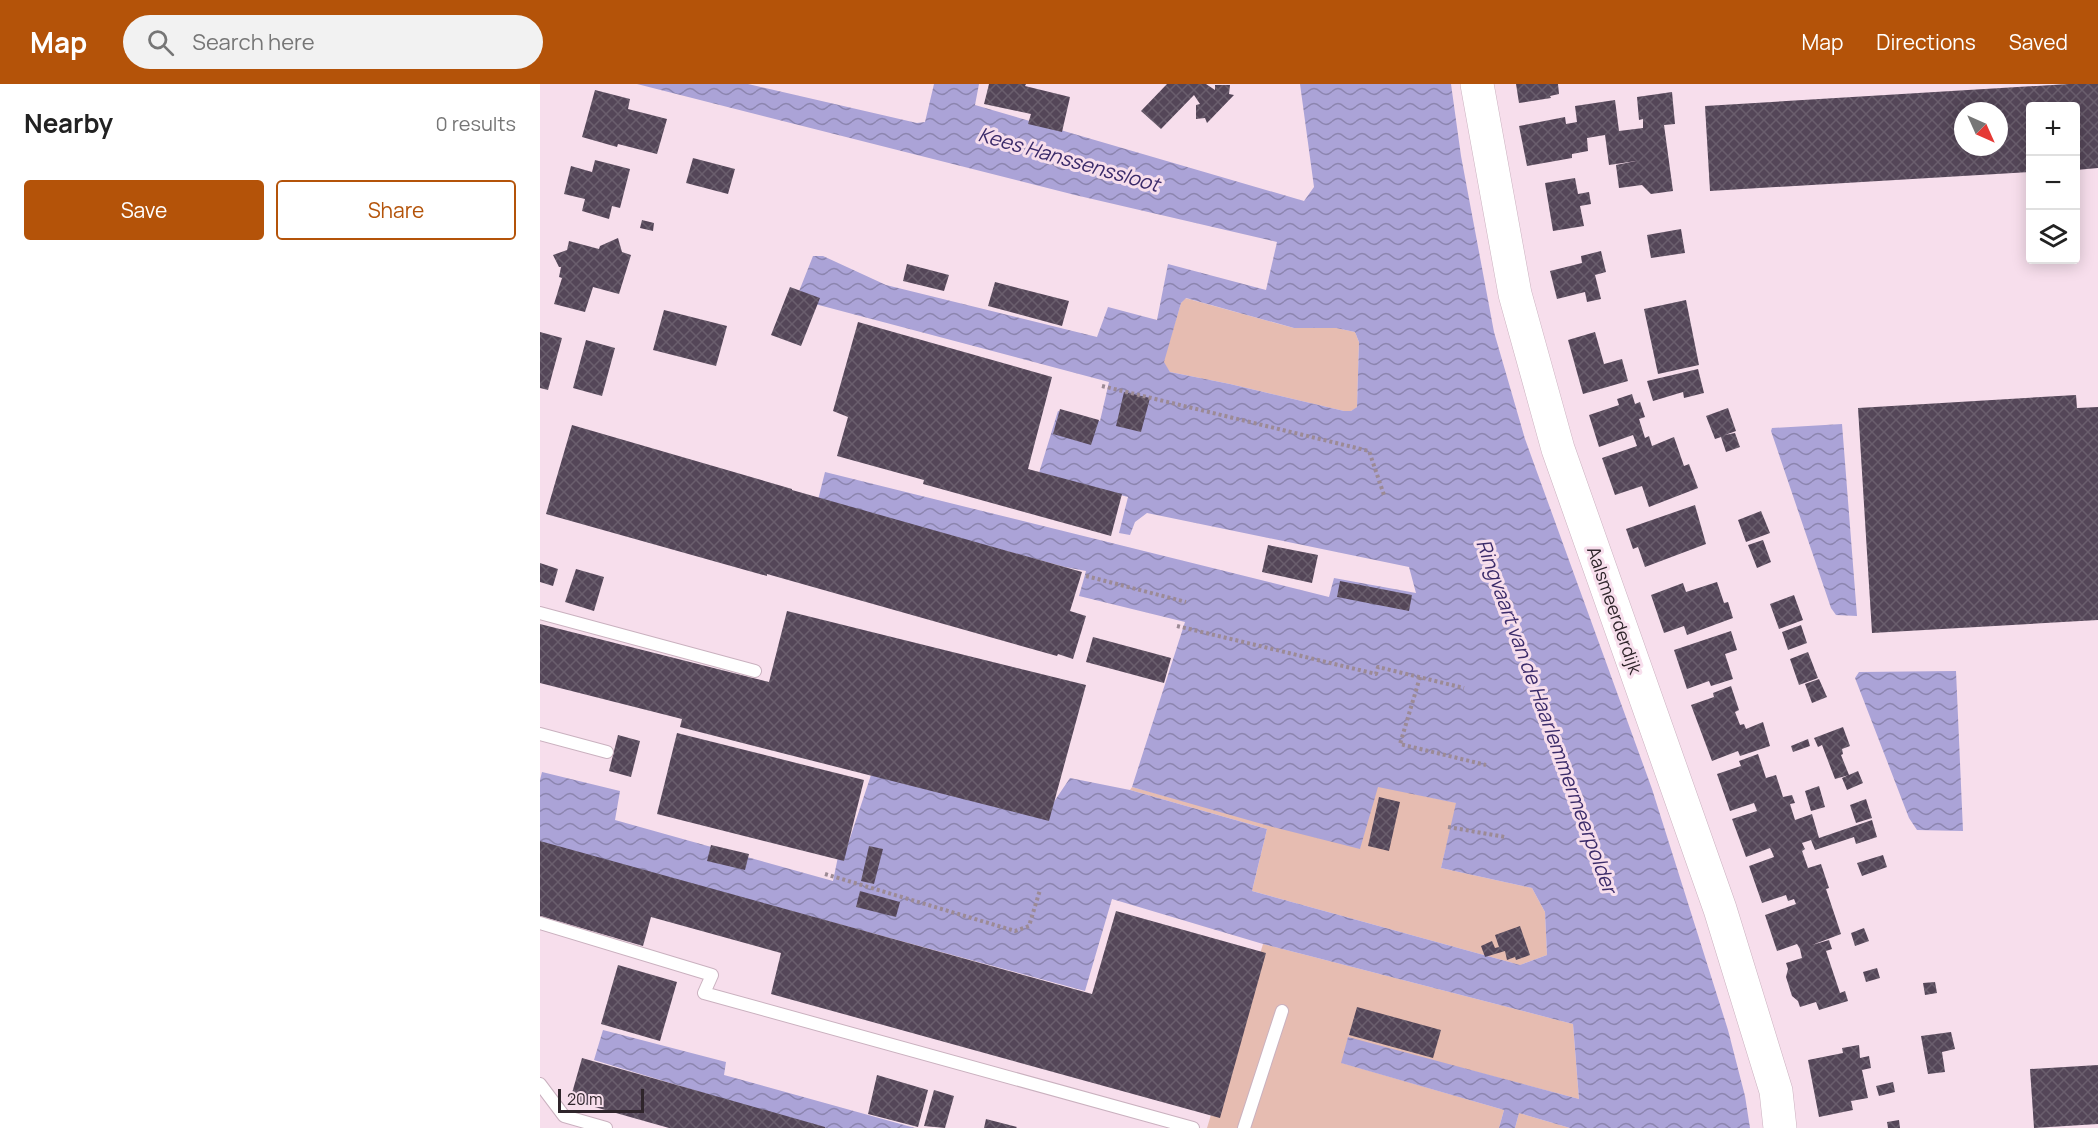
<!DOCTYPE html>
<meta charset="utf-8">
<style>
:root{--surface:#fff;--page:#f2f2f2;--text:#222;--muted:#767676;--line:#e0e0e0;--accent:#b45309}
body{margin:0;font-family:Manrope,sans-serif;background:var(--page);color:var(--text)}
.controls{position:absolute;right:18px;top:18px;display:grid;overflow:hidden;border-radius:6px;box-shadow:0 3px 15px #0003}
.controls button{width:54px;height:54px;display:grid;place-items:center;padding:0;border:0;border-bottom:2px solid var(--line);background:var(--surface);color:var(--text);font:30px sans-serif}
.compass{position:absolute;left:1414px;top:18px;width:54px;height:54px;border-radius:50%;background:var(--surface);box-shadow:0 3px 15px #0003;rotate:135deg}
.scale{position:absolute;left:18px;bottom:15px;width:86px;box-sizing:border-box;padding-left:6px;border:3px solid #2f252b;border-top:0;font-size:16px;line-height:21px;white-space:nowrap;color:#2f252b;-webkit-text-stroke:4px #f7deec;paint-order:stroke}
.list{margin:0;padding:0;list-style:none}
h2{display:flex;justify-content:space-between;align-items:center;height:78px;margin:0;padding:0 24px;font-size:26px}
h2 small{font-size:20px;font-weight:400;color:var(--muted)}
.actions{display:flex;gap:12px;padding:18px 24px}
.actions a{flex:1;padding:14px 0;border:2px solid var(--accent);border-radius:6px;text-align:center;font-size:21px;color:var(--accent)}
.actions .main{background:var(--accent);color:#fff}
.icon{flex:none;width:33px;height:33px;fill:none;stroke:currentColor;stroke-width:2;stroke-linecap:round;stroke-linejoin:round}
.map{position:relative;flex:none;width:1558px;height:1044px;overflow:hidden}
header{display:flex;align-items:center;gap:36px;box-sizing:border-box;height:84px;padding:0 30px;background:var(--accent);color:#fff}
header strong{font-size:28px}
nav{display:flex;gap:33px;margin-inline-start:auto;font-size:21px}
.search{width:420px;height:54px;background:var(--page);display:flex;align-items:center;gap:15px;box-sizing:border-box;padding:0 21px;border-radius:33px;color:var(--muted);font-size:22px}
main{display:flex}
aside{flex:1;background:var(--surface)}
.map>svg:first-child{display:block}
.grass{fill:#e6bcb1}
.water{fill:url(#water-waves);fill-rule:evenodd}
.building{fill:url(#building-cross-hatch);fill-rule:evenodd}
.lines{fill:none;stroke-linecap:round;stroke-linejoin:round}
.lane-casing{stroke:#cab1bf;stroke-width:14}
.secondary-casing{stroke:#cab1bf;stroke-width:34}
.path{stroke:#9c8a95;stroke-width:4;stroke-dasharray:3 3;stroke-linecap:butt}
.lane{stroke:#fff;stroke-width:12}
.secondary{stroke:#fff;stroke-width:33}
.labels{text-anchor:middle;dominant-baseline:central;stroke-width:6;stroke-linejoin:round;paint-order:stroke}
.street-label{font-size:18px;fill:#2f252b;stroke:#f7deec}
.water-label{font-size:20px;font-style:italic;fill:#3b2b6a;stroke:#f7deec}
</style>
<header>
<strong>Map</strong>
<div class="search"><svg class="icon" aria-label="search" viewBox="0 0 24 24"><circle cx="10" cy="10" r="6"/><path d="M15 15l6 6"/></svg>Search here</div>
<nav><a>Map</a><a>Directions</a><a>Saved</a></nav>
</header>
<main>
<aside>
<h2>Nearby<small>0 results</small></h2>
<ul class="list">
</ul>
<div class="actions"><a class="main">Save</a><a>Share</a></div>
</aside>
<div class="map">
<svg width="1558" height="1044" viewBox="0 0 1558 1044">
<defs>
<pattern id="water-waves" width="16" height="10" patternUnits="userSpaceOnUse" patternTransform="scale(1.5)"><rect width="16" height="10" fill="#aba3d7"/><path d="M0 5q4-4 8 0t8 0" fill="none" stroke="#8c85af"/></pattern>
<pattern id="building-cross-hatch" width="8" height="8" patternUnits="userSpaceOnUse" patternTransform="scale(1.5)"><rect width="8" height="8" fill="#544658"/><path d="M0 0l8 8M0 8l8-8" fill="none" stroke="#6a5e6d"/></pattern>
</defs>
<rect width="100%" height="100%" fill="#f7deec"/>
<path class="grass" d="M645 214 754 244H796L815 248 819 258 817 323 811 327H804L690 300 630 288 623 278 641 219Z
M837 702 917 719 901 784 992 804 1005 828 1007 871 980 881 712 807 727 745 590 706 592 703 820 764Z
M723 860 1033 940 1039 1015 808 954 802 979 964 1026 959 1044H667Z
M979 1029 1030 1044H975Z"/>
<path class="water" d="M97 0H208L377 39 385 38 394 0H439L435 21 764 117 774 103 760 0H911L921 72 954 248 985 355 1112 705 1188 946 1205 1012 1210 1044H1030L979 1029 975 1044H959L964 1026 801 979 808 953 1039 1015 1033 940 723 860 572 815 545 907 0 759V696L2 688 80 707 75 736 293 797 299 768 305 769 333 685 505 731 530 694 590 706 727 745 712 807 980 881 1007 871 1005 828 992 804 901 784 916 719 838 703 820 765 729 742 592 703 645 538 539 512 546 487 525 483 278 416 285 388 789 513 794 494 876 509 869 483 607 429 595 438 590 451 579 449 588 413 499 389 518 327 560 337 569 298 256 215 273 172H283L346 201 557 253 568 223 617 236 628 180 726 206 737 158 535 111ZM646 214 754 244H796L815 248 819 258 817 323 811 327H804L690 300 630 288 624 278 641 219Z
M1302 340 1317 532 1296 531 1291 524 1231 347 1232 344Z
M1416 587 1423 747 1377 746 1369 734 1315 594 1319 588Z
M63 946 186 978 184 991 375 1044H280L54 976Z"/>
<path class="building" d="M449 0H486L485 2 530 13 522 48 488 40 491 30 444 20Z
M627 0H666L675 6V1H690L689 10 694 11 667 39 665 34 656 35V21L660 20 654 11 621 45 601 27Z
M976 0H1018L1019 10 1010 12 1011 14 979 19Z
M1529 0H1558V84L1536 86V22H1490V88L1170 107 1165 22ZM1423 27H1459V63H1423Z
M55 6 90 15 88 25 127 35 117 70 78 60 77 63 42 53Z
M1132 8 1135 40 1124 41 1133 107 1111 110 1102 101 1079 104 1076 81 1096 77 1069 81 1065 51 1047 54 1048 67 1032 70V74L987 82 979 42 1025 33 1026 40 1037 38 1035 22 1075 16 1079 47 1103 44V35L1099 36 1097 13Z
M153 74 195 85 188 110 146 99Z
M55 76 90 85 80 124 72 122 69 135 42 127 45 115 24 110 31 82 52 88Z
M1035 94 1038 110 1049 108 1051 120 1040 122 1044 142 1013 147 1005 99Z
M102 136 114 139 113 147 100 144Z
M1141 145 1145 169 1111 174 1107 151Z
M78 154 82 168 91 171 79 210 53 203 45 228 14 220 22 194 19 193 21 183H19L13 171 27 166 29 157 59 165 60 162Z
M1061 167 1066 188 1055 191 1061 215 1047 218 1045 208 1017 215 1010 187 1042 179 1041 172Z
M367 180 409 191 404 207 363 197Z
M455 198 529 217 522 242 448 222Z
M250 203 280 214 261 262 231 251Z
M1146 216 1159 281 1118 290 1104 225Z
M124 226 187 242 176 282 113 266Z
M318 238 512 293 488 385 582 410 571 452 383 400 384 396 297 372 308 333 293 327Z
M0 248 22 254 8 306 0 304Z
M1055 248 1064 280 1082 275 1088 297 1043 310 1028 256Z
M46 256 75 264 62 312 33 304Z
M1158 285 1164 309 1144 314 1143 308 1113 317 1107 297Z
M584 308 610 314 601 348 576 342Z
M1092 310 1095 320 1100 318 1105 333 1099 335 1105 354 1109 352 1112 362 1134 353 1144 382 1149 380 1158 404 1109 423 1102 402 1075 411 1062 374 1097 362 1093 351 1059 363 1049 331 1079 321 1077 315Z
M1536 311 1537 324 1558 323V536L1332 549 1318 324Z
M1188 324 1196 347 1185 351 1195 349 1200 363 1186 368 1181 353 1175 355 1166 332Z
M520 325 559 336 551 361 513 350Z
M32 341 252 405V406L542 488 530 527 546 532 533 575 518 570 517 572 227 490V492L6 430Z
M1155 421 1166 460 1105 483 1098 463 1093 465 1086 445Z
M1221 427 1230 449 1206 458 1198 436Z
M1223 456 1231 478 1217 484 1208 461Z
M728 461 778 471 772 499 722 488Z
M0 479 18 485 13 502 0 498Z
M36 485 64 493 54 527 25 518Z
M800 497 872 511 869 527 797 513Z
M1177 498 1184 519 1188 518 1193 534 1147 551 1144 542 1124 549 1111 511 1143 499 1146 508Z
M1254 511 1263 536 1239 545 1230 520Z
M247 527 546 601 509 737 140 643 142 635 0 599V540L229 598Z
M1261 541 1267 559 1248 566 1242 548Z
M1191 547 1197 566 1185 570 1193 595 1171 602 1169 597 1147 605 1134 566Z
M553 553 631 574 624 599 546 578Z
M1268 568 1278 594 1259 601 1250 575Z
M1279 595 1287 613 1272 619 1265 600Z
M1191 602 1199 626 1195 628 1200 641 1204 640 1206 645 1223 638 1230 662 1200 672 1198 667 1172 677 1151 621 1174 613 1173 609Z
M1303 643 1310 662 1302 665 1303 670 1301 671 1309 691 1295 695 1282 661 1278 663 1274 654Z
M137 649 324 696 304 777 117 730Z
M78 651 100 657 91 693 69 687Z
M1268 655 1270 662 1253 668 1251 662Z
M1218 670 1226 694 1236 691 1243 713 1252 711 1255 719 1250 720 1255 736 1272 730 1279 754 1332 736 1337 753 1316 760 1314 753 1275 766 1271 756 1262 759 1265 765 1262 767 1268 784 1281 780 1289 804 1286 805 1301 850 1272 861 1289 856 1292 865 1286 867 1300 909 1305 907 1308 917 1279 926 1276 918 1260 923 1258 917 1252 912 1246 893 1248 885 1246 879 1262 874 1260 865 1257 860 1237 867 1225 831 1256 820 1254 815 1248 817 1246 811 1222 819 1209 782 1234 773 1232 768 1230 764 1206 773 1192 735 1217 727 1214 719 1190 727 1177 690 1201 682 1199 677Z
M1318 687 1323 699 1307 706 1302 694Z
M1279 702 1285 723 1271 727 1265 707Z
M839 713 860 718 849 767 828 762Z
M1326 715 1332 734 1316 739 1310 721Z
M0 757 552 910 576 827 726 869 680 1034 231 910 241 869 111 833 103 862 0 832Z
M171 761 209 770 205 786 167 777Z
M329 762 343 765 334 800 321 797Z
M1343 771 1347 783 1322 792 1317 779Z
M320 807 360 818 356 833 316 823Z
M980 842 990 871 976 876 975 873 967 876 965 867 945 873 941 862 952 857 955 864 959 863 955 851Z
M1324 844 1329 857 1315 862 1311 849Z
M78 881 137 898 120 957 61 940Z
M1337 884 1340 894 1326 898 1323 888Z
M1395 898 1397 909 1385 911 1383 899Z
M817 923 901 946 893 974 809 951Z
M1411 948 1415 965 1402 968 1405 988 1388 990 1381 952Z
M1319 961 1320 974 1329 972 1331 984 1322 986 1328 1014 1311 1017 1313 1026 1279 1033 1268 976 1303 969 1302 964Z
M42 974 285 1043V1044H129L30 1016Z
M1558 981V1040L1494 1044 1490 985Z
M337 991 388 1006 378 1043 328 1030Z
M1353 998 1355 1008 1339 1012 1336 1002Z
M394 1006 414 1012 405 1044 384 1042Z
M446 1035 477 1043 476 1044H444Z
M1359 1036 1360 1044H1348L1347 1038Z"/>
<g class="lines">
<g class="lane-casing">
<path id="lane" d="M0 529 215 587
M0 650 67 668
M0 839 172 891 164 909 653 1044
M0 1000 24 1032 66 1044
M704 1044 742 927"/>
</g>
<g class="secondary-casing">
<path id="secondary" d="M937 0 975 210 1018 365 1180 825 1236 1007 1240 1044"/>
</g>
<path class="path" d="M562 302 829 367 844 411
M546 492 646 518
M637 542 836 590 838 583 924 604
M880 593 860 660 946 681
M908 743 965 753
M285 790 475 847 489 842 500 806"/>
<use href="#lane" class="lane"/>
<use href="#secondary" class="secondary"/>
</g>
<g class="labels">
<g class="street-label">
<text transform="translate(1075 526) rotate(71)">Aalsmeerderdijk</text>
</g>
<g class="water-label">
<text transform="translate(529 75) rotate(16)">Kees Hanssenssloot</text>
<text transform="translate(1007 632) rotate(70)">Ringvaart van de Haarlemmermeerpolder</text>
</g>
</g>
</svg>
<div class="controls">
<button>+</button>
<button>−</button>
<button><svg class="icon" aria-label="layers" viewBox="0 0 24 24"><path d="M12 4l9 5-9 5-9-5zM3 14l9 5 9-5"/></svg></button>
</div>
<svg class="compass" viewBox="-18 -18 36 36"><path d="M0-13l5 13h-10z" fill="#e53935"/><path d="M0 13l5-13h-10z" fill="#767676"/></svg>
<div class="scale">20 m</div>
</div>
</main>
